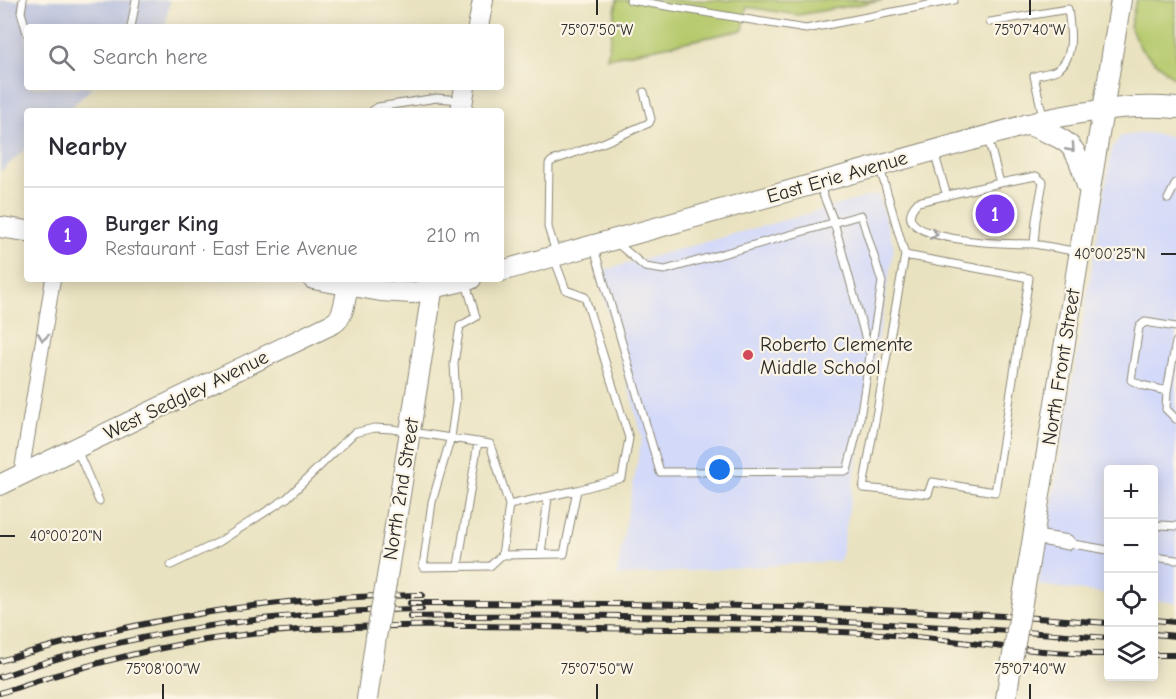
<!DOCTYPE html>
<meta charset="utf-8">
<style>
:root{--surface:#fff;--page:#f7f7f7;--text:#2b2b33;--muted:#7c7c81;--line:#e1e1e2;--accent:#7c3aed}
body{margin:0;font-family:"Comic Neue",sans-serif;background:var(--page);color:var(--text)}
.controls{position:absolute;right:18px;bottom:18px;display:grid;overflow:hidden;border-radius:6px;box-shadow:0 3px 15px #0003}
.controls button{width:54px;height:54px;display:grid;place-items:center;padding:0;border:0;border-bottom:2px solid var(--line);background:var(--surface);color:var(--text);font:30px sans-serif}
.you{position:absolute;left:720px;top:470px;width:21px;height:21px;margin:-15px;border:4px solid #fff;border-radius:50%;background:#1a73e8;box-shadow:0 0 0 9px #1a73e833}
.badge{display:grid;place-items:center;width:39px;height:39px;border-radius:50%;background:var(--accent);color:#fff;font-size:20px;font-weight:700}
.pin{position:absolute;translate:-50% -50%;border:3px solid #fff;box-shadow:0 2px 6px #0006}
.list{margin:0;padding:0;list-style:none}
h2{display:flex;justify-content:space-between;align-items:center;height:78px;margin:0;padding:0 24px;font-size:26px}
h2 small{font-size:20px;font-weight:400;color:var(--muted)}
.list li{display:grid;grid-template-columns:39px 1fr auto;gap:18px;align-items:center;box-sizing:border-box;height:96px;padding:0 24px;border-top:2px solid var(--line)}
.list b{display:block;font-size:22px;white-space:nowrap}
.list p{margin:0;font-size:20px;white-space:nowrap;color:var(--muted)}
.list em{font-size:20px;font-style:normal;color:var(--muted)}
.icon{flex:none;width:33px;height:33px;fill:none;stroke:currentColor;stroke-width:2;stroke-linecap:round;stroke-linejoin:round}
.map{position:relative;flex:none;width:1176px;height:699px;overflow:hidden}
.search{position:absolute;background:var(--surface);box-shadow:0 3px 15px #0003;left:24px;top:24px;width:480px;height:66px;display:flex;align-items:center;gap:15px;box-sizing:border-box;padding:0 21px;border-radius:6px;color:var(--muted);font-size:22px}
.panel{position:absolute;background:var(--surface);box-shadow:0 3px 15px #0003;left:24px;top:108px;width:480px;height:174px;border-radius:6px}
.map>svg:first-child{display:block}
.built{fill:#d3d9f9}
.industrial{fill:#bcc3de}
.green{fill:#b5c96c;stroke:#707a4c;stroke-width:1.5}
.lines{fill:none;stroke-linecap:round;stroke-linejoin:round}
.lane-casing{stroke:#8a8676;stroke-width:9}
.street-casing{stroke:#8a8676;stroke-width:16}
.secondary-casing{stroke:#8a8676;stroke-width:22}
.lane{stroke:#fff;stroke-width:7}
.street{stroke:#fff;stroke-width:14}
.secondary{stroke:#fff;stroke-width:20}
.rail-casing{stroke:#2b2b2b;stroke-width:6}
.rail{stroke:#fcf5e5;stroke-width:4;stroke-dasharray:11;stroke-linecap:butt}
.secondary-bridge-casing{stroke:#8a8676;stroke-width:22;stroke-linecap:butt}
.secondary-bridge{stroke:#fff;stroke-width:20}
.oneway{stroke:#a0a0a0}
.ticks{fill:none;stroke:#2b2b2b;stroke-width:2}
.poi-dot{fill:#d1495b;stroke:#fcf5e5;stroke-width:2}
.labels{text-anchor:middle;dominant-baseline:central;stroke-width:4.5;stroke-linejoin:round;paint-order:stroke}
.street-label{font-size:20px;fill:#2b2b2b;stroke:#fcf5e5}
.poi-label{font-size:20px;fill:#2b2b2b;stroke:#fcf5e5;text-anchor:start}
.ticks-label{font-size:15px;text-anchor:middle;fill:#2b2b2b;stroke:#fcf5e5;stroke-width:4.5;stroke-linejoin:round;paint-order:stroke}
</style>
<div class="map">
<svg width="1176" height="699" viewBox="0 0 1176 699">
<rect width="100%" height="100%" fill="#fcf5e5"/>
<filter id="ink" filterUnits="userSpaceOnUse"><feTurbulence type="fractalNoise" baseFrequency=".0167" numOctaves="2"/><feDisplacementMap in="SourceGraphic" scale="12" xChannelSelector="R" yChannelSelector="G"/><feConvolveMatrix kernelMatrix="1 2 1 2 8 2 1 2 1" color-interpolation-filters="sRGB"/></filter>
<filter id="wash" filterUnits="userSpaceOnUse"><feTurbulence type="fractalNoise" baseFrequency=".008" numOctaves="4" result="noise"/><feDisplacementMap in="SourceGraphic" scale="24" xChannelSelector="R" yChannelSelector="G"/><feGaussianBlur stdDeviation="1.35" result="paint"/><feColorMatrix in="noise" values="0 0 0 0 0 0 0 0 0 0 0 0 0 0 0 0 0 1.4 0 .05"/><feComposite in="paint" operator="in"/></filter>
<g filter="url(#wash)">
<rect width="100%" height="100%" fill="#e9e2c0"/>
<path class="built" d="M1147 133 1176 137V603L1154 600V470H1108V594L1038 585 1112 148 1121 136Z
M878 194 894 247 840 561 616 576 642 437 597 272Z"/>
<path class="industrial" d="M0 0H170L165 27H27V87H93L67 111H27V148L0 172Z"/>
<path class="green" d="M617 0H884L798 15 747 7 743 30 607 58Z
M1136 0H1176V80L1141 49 1130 27Z"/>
</g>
<g filter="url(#ink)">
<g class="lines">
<g class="lane-casing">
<path id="lane" d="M23 0 21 12 27 33
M630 0 806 29 954 0
M990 22 1068 9C1070 26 1076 57 1058 69 1052 73 1041 74 1034 76L1043 117
M131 27 136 0
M372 111 378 107 437 98 460 100
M988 138 1000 183 1036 176 1043 182 1036 220 1034 244 1079 252
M934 152 947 196
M880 168 905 255 1029 278 995 492 932 482 928 494 863 488 905 255
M1000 183 918 202C877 243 1015 244 1034 244
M819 184 834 222 869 351
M1168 199 1176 183
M594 248 660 472 847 471 859 424 882 282 861 215 665 270 645 267 617 243
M556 253 548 227 549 164 552 161 605 142 649 123 651 119 644 92
M466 283 476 317 460 326 454 363 456 401 451 437 432 502 423 567 490 566 502 555 564 554 577 490 622 478 629 438 585 297 566 290 554 258
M1176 342 1167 391 1166 409 1176 419
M1167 391 1141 385 1131 380 1139 327 1145 322 1176 327
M77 450 99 501
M1154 529 1161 525 1176 526
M1036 534 1069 539 1073 544
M1035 540 1068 546 1073 544 1108 550
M541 554 548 497
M502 555 509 505
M1154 557 1176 560
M171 565 219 542 287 498 354 433 374 428 392 429 490 444 509 505 577 490
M458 566 478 442"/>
</g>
<g class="street-casing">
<path id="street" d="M21 475 53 279"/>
</g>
<g class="secondary-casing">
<path id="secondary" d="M478 27 483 0
M461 111 465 87
M1027 124C1069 142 1075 139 1087 186
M0 227 27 231
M501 271 1044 120C1087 111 1131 104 1176 108
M313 279 381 291 412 293 471 279
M0 485 334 323C345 316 345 297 348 285
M1029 562 1121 0
M386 583 434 279
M367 699 376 637
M1006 699 1011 666"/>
</g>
<use href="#lane" class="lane"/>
<use href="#street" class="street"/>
<use href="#secondary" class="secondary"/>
<g class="rail-casing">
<path id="rail" d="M410 603C643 603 876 605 1108 623
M410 617C642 612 876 620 1108 638
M1154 620 1176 622
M1154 634 1176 636
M1154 655H1176
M0 661C140 618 275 596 422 595
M0 677C136 629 279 612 422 609
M0 693C68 670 136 651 206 640 336 620 468 626 599 628 692 630 786 628 879 634 956 639 1032 654 1108 654"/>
</g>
<use href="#rail" class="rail"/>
<g class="secondary-bridge-casing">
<path id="secondary-bridge" d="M376 637 386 583
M1011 666 1029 562"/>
</g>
<use href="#secondary-bridge" class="secondary-bridge"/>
</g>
<defs><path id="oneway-chevron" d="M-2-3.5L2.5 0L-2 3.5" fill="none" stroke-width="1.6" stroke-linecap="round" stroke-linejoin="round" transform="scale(1.5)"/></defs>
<g class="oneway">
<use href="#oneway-chevron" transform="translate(1071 148) rotate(48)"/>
<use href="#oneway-chevron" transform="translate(934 234) rotate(10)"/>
<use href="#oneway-chevron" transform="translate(43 337) rotate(99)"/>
</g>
</g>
<path class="ticks" d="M597 0V15M1030 0V15M1161 254H1176M0 536H15M163 684V699M597 684V699M1030 684V699"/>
<circle class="poi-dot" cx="748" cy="355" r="6"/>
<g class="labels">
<g class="street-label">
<text transform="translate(837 177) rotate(-16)">East Erie Avenue</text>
<text transform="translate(1061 367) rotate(-81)">North Front Street</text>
<text transform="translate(186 395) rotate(-26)">West Sedgley Avenue</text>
<text transform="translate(401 489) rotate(-81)">North 2nd Street</text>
</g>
<g class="poi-label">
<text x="760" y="344">Roberto Clemente<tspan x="760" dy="23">Middle School</tspan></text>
</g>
</g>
<g class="ticks-label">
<text x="597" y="35">75°07'50"W</text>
<text x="1030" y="35">75°07'40"W</text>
<text x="1110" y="259">40°00'25"N</text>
<text x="66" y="541">40°00'20"N</text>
<text x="163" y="674">75°08'00"W</text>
<text x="597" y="674">75°07'50"W</text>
<text x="1030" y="674">75°07'40"W</text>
</g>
</svg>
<div class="controls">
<button>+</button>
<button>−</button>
<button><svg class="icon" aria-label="locate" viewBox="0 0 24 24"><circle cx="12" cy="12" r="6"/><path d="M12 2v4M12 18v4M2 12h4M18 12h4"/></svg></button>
<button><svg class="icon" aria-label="layers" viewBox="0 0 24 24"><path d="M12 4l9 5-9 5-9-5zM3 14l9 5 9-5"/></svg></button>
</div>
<div class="you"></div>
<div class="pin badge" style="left:995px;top:214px">1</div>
<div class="search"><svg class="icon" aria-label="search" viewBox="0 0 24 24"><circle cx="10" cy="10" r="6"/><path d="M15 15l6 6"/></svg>Search here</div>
<section class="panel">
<h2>Nearby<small></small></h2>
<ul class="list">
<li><span class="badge">1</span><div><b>Burger King</b><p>Restaurant · East Erie Avenue</p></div><em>210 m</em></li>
</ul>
</section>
</div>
